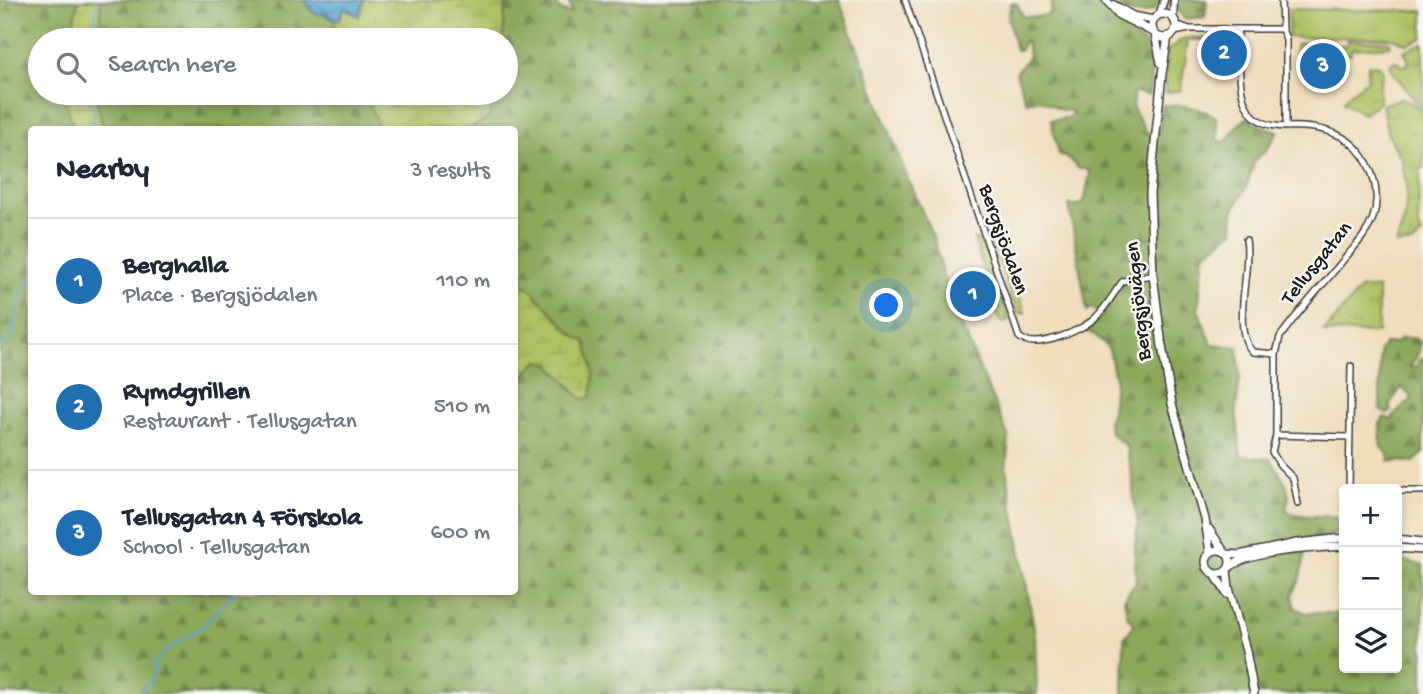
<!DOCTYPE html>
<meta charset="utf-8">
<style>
:root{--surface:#fff;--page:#f2f2f3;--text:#1f2937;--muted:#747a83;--line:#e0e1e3;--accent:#1f6fb2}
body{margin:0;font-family:"Gochi Hand",sans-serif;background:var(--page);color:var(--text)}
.controls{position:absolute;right:21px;bottom:21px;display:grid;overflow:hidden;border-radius:7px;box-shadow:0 4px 10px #0003}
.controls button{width:63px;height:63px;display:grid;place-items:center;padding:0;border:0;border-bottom:2px solid var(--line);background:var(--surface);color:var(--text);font:35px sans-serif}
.you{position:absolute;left:887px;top:306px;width:24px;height:24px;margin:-18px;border:5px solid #fff;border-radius:50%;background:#1a73e8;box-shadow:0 0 0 10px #1a73e833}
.badge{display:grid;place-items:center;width:46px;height:46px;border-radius:50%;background:var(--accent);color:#fff;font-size:23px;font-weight:700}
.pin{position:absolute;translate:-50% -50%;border:4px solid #fff;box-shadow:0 2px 7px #0006}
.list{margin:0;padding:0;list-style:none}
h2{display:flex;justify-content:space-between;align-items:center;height:91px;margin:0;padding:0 28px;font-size:30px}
h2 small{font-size:23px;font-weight:400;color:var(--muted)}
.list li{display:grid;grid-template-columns:46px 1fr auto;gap:21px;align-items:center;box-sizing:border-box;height:126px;padding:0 28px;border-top:2px solid var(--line)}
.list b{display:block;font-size:26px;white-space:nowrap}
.list p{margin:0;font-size:23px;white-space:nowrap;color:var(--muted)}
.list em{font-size:23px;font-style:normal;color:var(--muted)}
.icon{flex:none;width:38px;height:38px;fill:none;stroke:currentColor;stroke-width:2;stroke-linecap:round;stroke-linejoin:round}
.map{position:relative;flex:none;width:1423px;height:694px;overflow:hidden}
.search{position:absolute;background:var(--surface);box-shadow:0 4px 10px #0003;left:28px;top:28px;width:490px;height:77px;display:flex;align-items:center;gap:18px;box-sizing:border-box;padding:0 24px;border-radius:38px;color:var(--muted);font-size:26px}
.panel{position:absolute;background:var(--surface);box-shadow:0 4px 10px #0003;left:28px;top:126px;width:490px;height:469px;border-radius:7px}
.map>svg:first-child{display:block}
.grass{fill:url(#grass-tufts);stroke:#656e40;stroke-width:2}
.forest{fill:url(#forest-firs);stroke:#53623b;stroke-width:2}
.wetland{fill:url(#wetland-marsh);stroke:#656e40;stroke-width:2}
.water{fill:url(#water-waves);stroke:#386074;stroke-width:2}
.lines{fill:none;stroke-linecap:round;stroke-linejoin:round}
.stream{stroke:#53a3cd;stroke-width:2}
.minor-casing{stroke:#3c3934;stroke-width:8}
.tertiary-casing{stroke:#3c3934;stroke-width:9}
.secondary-casing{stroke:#3c3934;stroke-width:10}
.minor{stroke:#fff;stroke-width:5}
.tertiary{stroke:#fff;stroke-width:6}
.secondary{stroke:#fff;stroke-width:7}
.labels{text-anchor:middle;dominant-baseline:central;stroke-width:5;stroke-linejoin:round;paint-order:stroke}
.street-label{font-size:21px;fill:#1c1c1c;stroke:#f6f6f2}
</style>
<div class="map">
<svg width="1423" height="694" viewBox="0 0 1423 694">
<defs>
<pattern id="grass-tufts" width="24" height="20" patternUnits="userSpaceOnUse" patternTransform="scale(1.75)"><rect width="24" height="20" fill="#aec164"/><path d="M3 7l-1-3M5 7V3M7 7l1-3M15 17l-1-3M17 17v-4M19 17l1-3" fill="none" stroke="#95a556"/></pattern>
<pattern id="forest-firs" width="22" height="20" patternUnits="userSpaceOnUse" patternTransform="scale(1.75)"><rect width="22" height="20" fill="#8aa75a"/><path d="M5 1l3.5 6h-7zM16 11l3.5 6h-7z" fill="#70874a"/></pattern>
<pattern id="wetland-marsh" width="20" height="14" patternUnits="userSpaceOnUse" patternTransform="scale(1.75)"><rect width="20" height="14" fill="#aec164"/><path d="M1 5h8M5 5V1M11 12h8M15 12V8" fill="none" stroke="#95a556"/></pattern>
<pattern id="water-waves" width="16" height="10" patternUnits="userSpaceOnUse" patternTransform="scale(1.75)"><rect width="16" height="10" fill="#53a3cd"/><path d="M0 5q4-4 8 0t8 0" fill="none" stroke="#4484a6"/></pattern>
</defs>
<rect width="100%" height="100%" fill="#f6f6f2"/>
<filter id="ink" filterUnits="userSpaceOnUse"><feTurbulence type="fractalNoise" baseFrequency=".0143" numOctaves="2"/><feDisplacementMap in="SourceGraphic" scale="14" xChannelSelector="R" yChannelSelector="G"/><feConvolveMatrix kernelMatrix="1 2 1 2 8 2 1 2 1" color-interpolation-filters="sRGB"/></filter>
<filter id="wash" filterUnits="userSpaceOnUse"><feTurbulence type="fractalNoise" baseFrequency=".00686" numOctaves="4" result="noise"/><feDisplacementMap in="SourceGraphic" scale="28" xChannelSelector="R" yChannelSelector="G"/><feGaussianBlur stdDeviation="1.57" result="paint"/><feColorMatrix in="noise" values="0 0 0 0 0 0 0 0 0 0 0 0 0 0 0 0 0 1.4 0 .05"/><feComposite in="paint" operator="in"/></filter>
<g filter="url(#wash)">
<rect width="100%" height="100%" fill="#efddbc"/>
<path class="grass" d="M1289 9 1423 11V38L1407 44 1393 38 1288 37Z
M1191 37 1232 40H1188L1181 90 1165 93 1167 50 1175 46 1179 41Z
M1347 40 1390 42V46L1351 49V54L1327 53 1331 58V66L1321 58 1314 59 1320 52 1296 53V44C1313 41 1330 43 1346 46Z
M1423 43V110L1390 68 1391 63 1396 61 1402 66 1407 65 1409 61 1404 51Z
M1368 65 1380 66 1383 72 1379 87V103L1363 114 1344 102 1348 95 1367 80Z
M1401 98 1414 104 1423 114V169H1420L1418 225 1422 234 1414 243 1396 245 1405 217 1407 191 1402 160 1387 132 1383 108V105Z
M974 239 981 241 985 248 1009 318 1007 322H1002L999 319Z
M998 240 1001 242 1025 313H1017L993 245Z
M1361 288 1378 289V333L1324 332Z"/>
<path class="forest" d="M0 0H78L71 40H40V93H63L74 129 32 130V592H514L515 368 517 373C523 370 533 362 539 361 552 358 563 379 570 388L586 343 572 334 527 287 519 286 518 317 515 322 514 130 469 129 489 118 494 93H506V40H503L505 0H553L561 11 572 13 568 0H839L908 179 934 239 948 293 1009 438 1006 468 1035 634 1037 694H0Z
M101 0H304L310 8 334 19 340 40H99Z
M1052 0H1207L1205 17 1184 19 1178 9 1157 6C1148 16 1137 14 1124 11L1116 22 1149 47 1152 66 1149 95 1137 92 1133 95V108L1146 132 1159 133 1162 105C1183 105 1197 106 1216 117L1218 132 1217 140 1225 142 1238 125 1248 117 1258 125 1278 131 1268 148 1255 160 1246 188 1233 211 1234 231 1204 254 1198 310 1212 344 1238 347 1240 379 1236 408 1241 456 1271 459C1280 477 1295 487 1286 509L1290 513 1307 516H1335L1339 522V530L1335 534 1307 541 1300 580 1293 594 1295 608 1306 613H1344V668H1397V600L1401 586V560L1423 565V694H1123L1124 638 1134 625 1127 615 1124 599 1136 581 1135 544 1138 525 1133 496V483L1126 446 1110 432 1108 421 1112 412 1115 379 1109 349 1095 335 1085 331 1103 314 1091 308 1087 311 1069 205H1080L1085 198 1090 173 1086 169H1079L1071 160 1059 154 1051 120 1067 118 1073 113 1070 110 1064 111 1040 99 1026 102 1016 73 1029 56 1026 41 1023 42 1021 50H1016L1008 18 1011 3 1017 4 1023 16 1037 17 1050 14Z
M97 93H366L379 129H103L97 102Z
M1401 338H1414L1421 343 1418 354 1410 367H1416L1419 360 1423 358V453L1414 462 1389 461V455L1381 447 1380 424 1384 417 1392 420C1397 407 1406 408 1412 398L1402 387 1390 404 1391 412 1387 414 1380 410V351L1385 343H1396Z"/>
<path class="wetland" d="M78 0H101L99 40H71Z
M364 0H505L503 40H340L334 19H340L344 8 359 16Z
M63 93H97V102L103 129H74Z
M366 93H494L489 118 469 129 379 130Z
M519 285 528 287 572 334 586 342C592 362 596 379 590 398L582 399 548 362 538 361 523 375 517 373 515 368 514 322 518 317Z"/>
<path class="water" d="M304 0H364L359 16 344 8 339 19C330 19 325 11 315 14Z"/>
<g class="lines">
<path class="stream" d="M91 40 90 31 95 23 97 0
M83 93 94 110 93 130
M0 346C19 335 14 313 21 296 23 290 28 282 32 277
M140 694 156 671 152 665 171 647 202 627 235 592"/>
</g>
</g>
<g filter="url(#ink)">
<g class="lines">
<g class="minor-casing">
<path id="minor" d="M905 0 1019 337C1035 351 1081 331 1095 318 1106 308 1113 294 1122 282L1128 279 1153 275
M1175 24 1190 29
M1237 29C1244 68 1227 126 1286 127V39L1282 29 1281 0
M1174 32 1190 29H1282
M1246 240C1252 270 1230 331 1253 352L1276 354
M1276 435V354L1280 337C1300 309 1324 284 1345 258 1356 245 1367 234 1373 218 1380 197 1375 174 1363 156 1345 130 1315 126 1286 127
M1349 489 1351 366
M1397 491H1423
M1298 504 1293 478 1280 465 1272 452 1276 435 1349 437"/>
</g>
<g class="tertiary-casing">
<path id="tertiary" d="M1159 15 1164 0
M1173 19 1174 0"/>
</g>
<g class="secondary-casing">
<path id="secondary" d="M1106 0 1119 15 1153 32
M1114 5 1133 16 1153 20
M1152 26a12 12 0 1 1 24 0a12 12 0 1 1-24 0Z
M1155 34 1161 63
M1168 36 1162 74 1150 193 1153 275 1162 346 1172 404 1205 519 1210 553
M1209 529 1223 550
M1397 539 1423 542
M1397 548 1423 550
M1206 562a12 12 0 1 1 24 0a12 12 0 1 1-24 0Z
M1228 554 1239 555 1297 543 1344 538
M1230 567C1252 550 1316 548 1344 546
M1227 570 1229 588 1246 651 1254 694
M1214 573 1227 594"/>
</g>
<use href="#minor" class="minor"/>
<use href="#tertiary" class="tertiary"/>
<use href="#secondary" class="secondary"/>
</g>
</g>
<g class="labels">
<g class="street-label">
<text transform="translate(1002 240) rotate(71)">Bergsjödalen</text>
<text transform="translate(1318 264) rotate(-51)">Tellusgatan</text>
<text transform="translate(1140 301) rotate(-96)">Bergsjövägen</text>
</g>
</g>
</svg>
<div class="controls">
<button>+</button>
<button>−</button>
<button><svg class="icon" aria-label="layers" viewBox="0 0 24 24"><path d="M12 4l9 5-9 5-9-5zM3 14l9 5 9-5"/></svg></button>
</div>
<div class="you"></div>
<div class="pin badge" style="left:973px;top:294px">1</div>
<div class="pin badge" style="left:1224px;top:53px">2</div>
<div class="pin badge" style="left:1323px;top:66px">3</div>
<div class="search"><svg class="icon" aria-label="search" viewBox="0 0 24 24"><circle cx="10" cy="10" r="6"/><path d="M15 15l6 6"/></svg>Search here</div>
<section class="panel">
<h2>Nearby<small>3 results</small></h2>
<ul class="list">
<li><span class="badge">1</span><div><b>Berghalla</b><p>Place · Bergsjödalen</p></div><em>110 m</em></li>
<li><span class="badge">2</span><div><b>Rymdgrillen</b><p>Restaurant · Tellusgatan</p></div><em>510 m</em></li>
<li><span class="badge">3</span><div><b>Tellusgatan 4 Förskola</b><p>School · Tellusgatan</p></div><em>600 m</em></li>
</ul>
</section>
</div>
